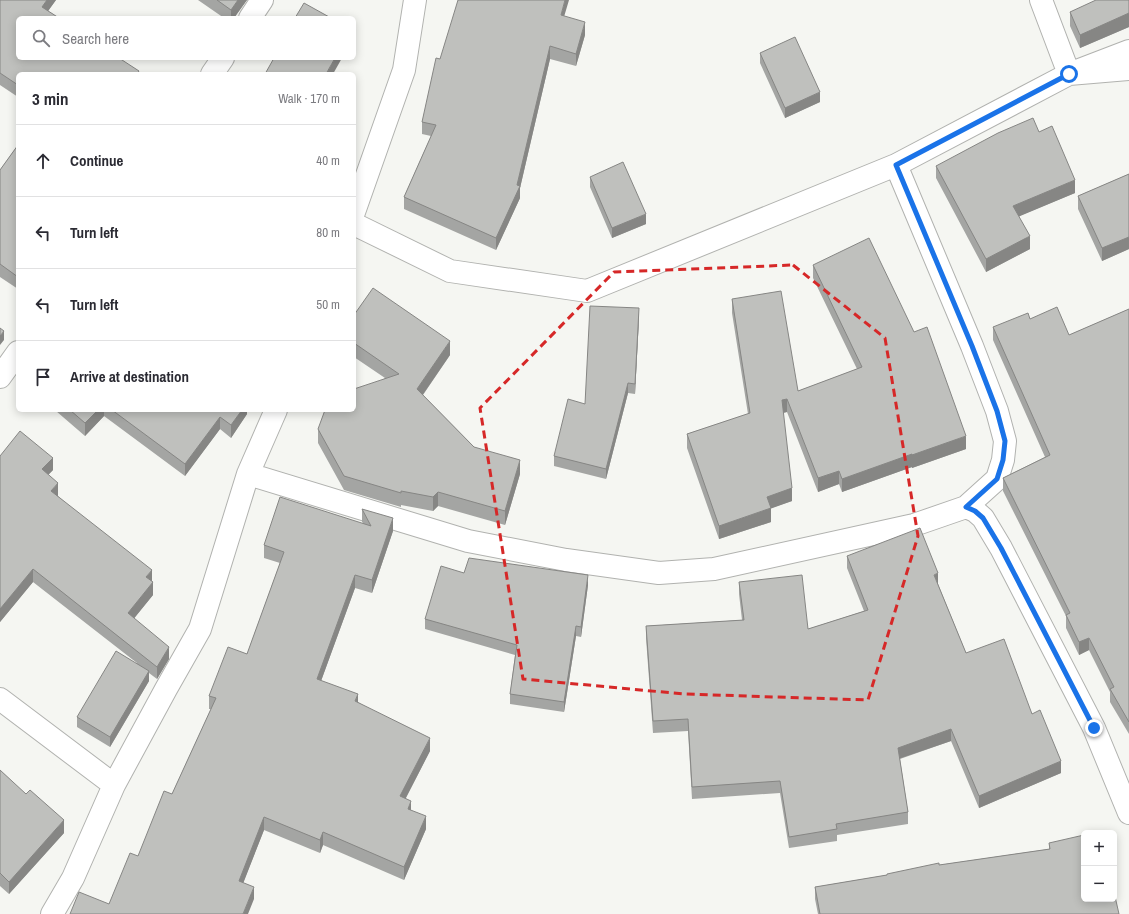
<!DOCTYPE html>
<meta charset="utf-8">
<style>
:root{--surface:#fff;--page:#f2f2f3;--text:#2b2b33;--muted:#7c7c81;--line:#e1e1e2}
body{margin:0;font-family:"Archivo Narrow",sans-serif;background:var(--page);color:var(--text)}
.controls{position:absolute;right:12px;bottom:12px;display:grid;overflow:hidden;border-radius:6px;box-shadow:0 2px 10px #0003}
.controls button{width:36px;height:36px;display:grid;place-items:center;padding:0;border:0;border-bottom:1px solid var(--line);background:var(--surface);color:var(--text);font:20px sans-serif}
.stop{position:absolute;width:12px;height:12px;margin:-9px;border:3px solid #1a73e8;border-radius:50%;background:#fff}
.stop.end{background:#1a73e8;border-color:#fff;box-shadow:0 1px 4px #0008}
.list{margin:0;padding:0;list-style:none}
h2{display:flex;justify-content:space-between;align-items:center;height:52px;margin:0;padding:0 16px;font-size:17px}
h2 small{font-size:13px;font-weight:400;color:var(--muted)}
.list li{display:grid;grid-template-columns:26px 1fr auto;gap:12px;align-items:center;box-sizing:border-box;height:72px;padding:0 16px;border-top:1px solid var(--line)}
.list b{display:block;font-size:15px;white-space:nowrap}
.list em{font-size:13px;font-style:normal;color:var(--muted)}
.icon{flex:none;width:22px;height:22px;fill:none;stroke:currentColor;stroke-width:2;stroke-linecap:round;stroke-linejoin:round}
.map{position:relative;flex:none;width:1129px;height:914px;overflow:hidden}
.search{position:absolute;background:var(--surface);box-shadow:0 2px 10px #0003;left:16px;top:16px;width:340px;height:44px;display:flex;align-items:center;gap:10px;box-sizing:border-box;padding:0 14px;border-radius:6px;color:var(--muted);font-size:15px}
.panel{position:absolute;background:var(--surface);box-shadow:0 2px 10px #0003;left:16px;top:72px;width:340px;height:340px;border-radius:6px}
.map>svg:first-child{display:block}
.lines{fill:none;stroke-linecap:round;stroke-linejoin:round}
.street-casing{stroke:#b1b2af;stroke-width:24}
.street{stroke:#fff;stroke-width:22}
.wall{fill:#a4a5a3}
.shaded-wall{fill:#868684}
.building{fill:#bfc0bd;stroke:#868684}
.route{stroke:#1a73e8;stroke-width:5}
.marked{fill:none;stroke:#d62828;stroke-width:3;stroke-dasharray:8 5;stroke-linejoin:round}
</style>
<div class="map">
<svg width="1129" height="914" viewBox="0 0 1129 914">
<rect width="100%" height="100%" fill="#f5f6f2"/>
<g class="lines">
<g class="street-casing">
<path id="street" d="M1041 0 1069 74 1129 69
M250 18 262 0
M212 74 223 58
M354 212 404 70 415 0
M354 224 450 271 587 291 896 165 1069 74 1129 51
M0 377 18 352
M248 474 468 541 566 560 659 573 714 569 914 525 966 507 997 479 1003 460 1005 441 997 411 972 346 896 165
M966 507 975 511 983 518 1001 548 1094 728 1129 813
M0 699 114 785
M52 914 73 878 114 785 166 689 200 629 248 474 276 410"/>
</g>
<use href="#street" class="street"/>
</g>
<path class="wall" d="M0 0H56L48 11 139 74H18V97L0 85Z
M198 0H247L234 18H224Z
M1129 0V27L1080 48 1070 26V12Z
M564 16 585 35 576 66 550 59 520 188V198L496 250 404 209V197L431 136 422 134V122L440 59Z
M760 53 820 102 785 118 760 63Z
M1039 132 1075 193 1019 216 1030 249 986 272 936 178V166Z
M18 145V289L0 277V170Z
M1129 174V249L1102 261 1078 209V196Z
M590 177 646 224 612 238 590 187Z
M813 265 966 449 912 468V467L842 492 839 484 818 492 787 412 783 413 792 501 771 508V522L719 539 687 448V434L748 414 732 313V299L798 391 857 369 813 278Z
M1129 309V734L1110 702V692L1089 650 1079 655 1066 628V616L1003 491V478L1045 457 993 340V327L1030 319 1069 335Z
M354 315 450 355 423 395 474 447 520 474 505 525 438 506 433 511 401 505V507L344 490 318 443V429L385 378 354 357Z
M639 318 635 394 628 393 606 479 554 466V456Z
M56 410H247V414L231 438 220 429 185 476 104 416 85 436 56 411Z
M0 456 53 470 48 475 58 496 152 582 153 595 134 618 169 659 157 679 149 673V681L110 747 77 727V717L137 663 33 582 0 622Z
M362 509 393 531 372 593 355 588 321 681 358 702 430 751 406 798 411 810 426 829 404 880 323 845 320 853 264 830 243 883 254 899 109 904 138 856 172 794 211 709H209V696L247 654 280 563 264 558V545L363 523 362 522Z
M847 556 938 584 966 653 1032 714 1061 773 979 808 951 741 900 759 908 812V824L837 835V841L789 848 780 793 692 799 688 731 653 733 646 638V626L742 620 739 594V582L808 629 864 611 847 568Z
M464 573 588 585 581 637 576 636 564 712 510 704V694L515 655 425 629V619Z
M0 770 64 833 9 894 0 886Z
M1049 843 1119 914H818L815 899V887L887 875 939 865 1049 849Z"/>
<path class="shaded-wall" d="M47 0H56L43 18 42 7Z
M238 0H247L234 18H231V10Z
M565 0H569L561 27V15Z
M1129 13V27L1080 48V35Z
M585 22V35L576 66V54Z
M550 46V59L520 188V198L496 250V238L517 185Z
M335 58H342L333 74H326Z
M820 92V102L785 118V108Z
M1075 180V193L1013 219V206Z
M646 214V224L612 238V228Z
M1030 236V249L986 272V259Z
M1129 237V249L1102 261V248Z
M639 308V318L635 394V384Z
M4 331V340L0 345V336Z
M450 341V355L417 403V389Z
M628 383V393L606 479V469Z
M787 399V412L782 413V400Z
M98 410H104V416L85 436V423Z
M242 410H247V414L231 438V425Z
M220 417V429L185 476V464Z
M966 436V449L912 468V455Z
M912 454V467L842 492V479Z
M53 458V470L42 481V469Z
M520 460V474L505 525V511Z
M839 471V484L818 492V478Z
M58 483V496L51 504V491Z
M792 488V501L767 510V497Z
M438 492V506L433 511V497Z
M771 508V522L719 539V526Z
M393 518V531L372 593V580Z
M33 569V582L0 622V609Z
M152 570V582L146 577Z
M938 573V585L934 575Z
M355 575V588L317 692V679Z
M588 575V585L581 637V627Z
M153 582V595L128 626V613Z
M576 626V636L564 712V702Z
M1089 638V650L1079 655V642Z
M169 647V659L157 679V667Z
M149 671V681L110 747V737Z
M358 694V707L355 701Z
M951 729V741L898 759V748Z
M430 738V751L400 809V796Z
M1061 761V773L979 808V796Z
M411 801V814L408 809Z
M426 816V829L404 880V867Z
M264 817V830L239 894V881Z
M64 820V833L9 894V882Z
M323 832V845L320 853V840Z
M254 887V899L248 914H243Z"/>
<path class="building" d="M0 0H47L42 7 59 18H18V58H119L139 71 137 74H18V85L0 73Z
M217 0H238L231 10Z
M458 0H565L561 15 585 22 576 54 550 46 517 185 520 186 496 238 404 197 436 125 422 122 436 58 440 59Z
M1096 0H1129V13L1080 35 1070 12Z
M304 3 331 18H295Z
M795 37 820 92 785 108 760 53Z
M274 58H335L326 74H265Z
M1033 118 1039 132 1052 126 1075 180 1013 206 1030 236 986 259 936 166 998 133Z
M18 145V277L0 264V170Z
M623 162 646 214 612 228 590 177Z
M1129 174V237L1102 248 1078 196Z
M869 238 914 332 927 327 966 436 912 455V454L842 479 839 471 818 478 787 399 782 400 792 488 767 497 771 508 719 526 687 434 750 413 732 299 781 291 798 391 862 367 813 265Z
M373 288 450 341 417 389 474 447 520 460 505 511 438 492 433 497 401 491V493L344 476 318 429 325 410H354V389L399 374 354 343V315Z
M590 306 639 308 635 384 628 383 606 469 554 456 568 399 585 404Z
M1057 307 1069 335 1129 309V722L1110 689 1114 687 1089 638 1079 642 1066 615 1070 613 1003 478 1050 455 993 327 1028 313 1030 319Z
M0 328 4 331 0 336Z
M70 410H98L85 423Z
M112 410H242L231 425 220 417 185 464Z
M20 431 53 458 42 469 58 483 51 491 152 570 146 577 153 582 128 613 169 647 157 667 33 569 0 609V456Z
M280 497 371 526 362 509 393 518 372 580 355 575 317 679 358 694 355 701 430 738 400 796 411 801 408 809 426 816 404 867 323 832 320 840 264 817 239 881 254 887 243 914H70L79 892 109 904 130 853 138 856 164 791 172 794 216 698 209 696 228 647 247 654 284 552 264 545Z
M920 528 938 573 934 575 966 653 1004 639 1032 714 1040 710 1061 761 979 796 951 729 898 748 908 812 836 824 837 829 789 837 780 781 692 787 688 719 653 721 646 626 744 620 739 582 802 575 808 629 868 610 847 556Z
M469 558 588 575 581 627 576 626 564 702 510 694 517 645 425 619 441 566 464 573Z
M116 651 149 671 110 737 77 717Z
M0 770 26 794 30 790 64 820 9 882 0 873Z
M1084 835V899H1114V892L1119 914H820L815 887 887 875V874L939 863V865L1050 849 1049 843Z"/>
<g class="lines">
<path class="route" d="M1069 74 896 165 972 346 997 411 1005 441 1003 460 997 479 966 507 975 511 983 518 1001 548 1094 728"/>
</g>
<path class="marked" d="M793 265 885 338 918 536 868 700 684 694 523 679 480 408 614 272Z"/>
</svg>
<div class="controls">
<button>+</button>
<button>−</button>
</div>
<div class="stop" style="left:1069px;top:74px"></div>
<div class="stop end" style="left:1094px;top:728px"></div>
<div class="search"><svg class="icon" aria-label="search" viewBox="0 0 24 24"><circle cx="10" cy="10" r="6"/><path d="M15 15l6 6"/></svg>Search here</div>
<section class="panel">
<h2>3 min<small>Walk · 170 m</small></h2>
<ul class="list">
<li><svg class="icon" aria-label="ahead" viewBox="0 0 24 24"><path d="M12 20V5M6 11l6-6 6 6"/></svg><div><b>Continue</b></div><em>40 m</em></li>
<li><svg class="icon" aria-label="left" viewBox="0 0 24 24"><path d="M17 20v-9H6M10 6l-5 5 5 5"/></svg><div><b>Turn left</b></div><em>80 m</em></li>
<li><svg class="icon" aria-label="left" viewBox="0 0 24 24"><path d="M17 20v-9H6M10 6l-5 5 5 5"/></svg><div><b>Turn left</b></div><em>50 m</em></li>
<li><svg class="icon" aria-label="arrive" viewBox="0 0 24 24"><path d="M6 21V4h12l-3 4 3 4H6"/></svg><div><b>Arrive at destination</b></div></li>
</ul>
</section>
</div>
